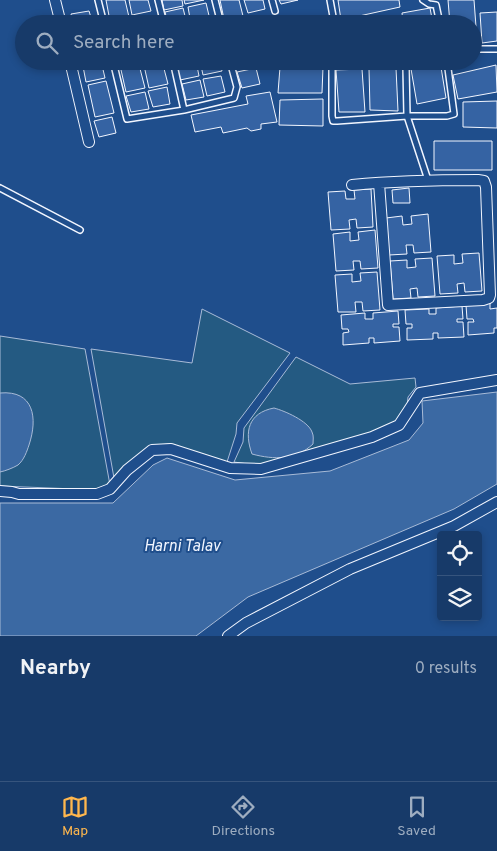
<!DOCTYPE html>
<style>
:root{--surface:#173a69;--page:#20416f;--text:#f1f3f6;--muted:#9eadc0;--line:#36547d;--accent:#ffb74d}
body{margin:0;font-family:Overpass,sans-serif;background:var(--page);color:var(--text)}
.controls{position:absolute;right:15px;bottom:15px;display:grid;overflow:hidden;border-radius:5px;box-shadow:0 2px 8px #0003}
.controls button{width:45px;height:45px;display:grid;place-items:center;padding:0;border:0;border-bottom:1px solid var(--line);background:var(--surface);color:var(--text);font:25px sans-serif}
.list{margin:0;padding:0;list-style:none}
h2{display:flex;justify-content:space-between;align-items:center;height:65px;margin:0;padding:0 20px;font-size:21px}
h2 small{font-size:16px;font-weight:400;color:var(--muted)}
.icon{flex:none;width:28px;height:28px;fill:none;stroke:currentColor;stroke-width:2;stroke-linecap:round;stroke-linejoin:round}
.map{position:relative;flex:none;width:497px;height:636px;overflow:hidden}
.search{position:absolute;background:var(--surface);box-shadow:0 2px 8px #0003;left:15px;right:15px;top:15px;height:55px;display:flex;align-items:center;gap:12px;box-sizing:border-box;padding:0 18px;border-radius:28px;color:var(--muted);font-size:19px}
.sheet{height:145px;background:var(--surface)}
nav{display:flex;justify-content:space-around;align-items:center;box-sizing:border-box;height:70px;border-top:1px solid var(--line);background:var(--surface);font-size:14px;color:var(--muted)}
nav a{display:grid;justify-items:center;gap:2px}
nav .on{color:var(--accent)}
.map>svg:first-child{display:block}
.green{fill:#245a82;stroke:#a8bbd7}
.water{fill:#3b69a3;stroke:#a8bbd7}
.building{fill:#3563a3;stroke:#f2f6ff}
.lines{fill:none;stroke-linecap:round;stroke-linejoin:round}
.lane-casing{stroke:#f2f6ff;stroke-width:8}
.street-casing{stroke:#f2f6ff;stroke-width:12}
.lane{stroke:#1f4e8c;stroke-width:5}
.street{stroke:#1f4e8c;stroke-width:10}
.labels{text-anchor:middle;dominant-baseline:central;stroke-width:4;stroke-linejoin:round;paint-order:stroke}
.water-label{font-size:16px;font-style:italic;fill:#f2f6ff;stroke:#1f4e8c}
</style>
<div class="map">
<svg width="497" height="636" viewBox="0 0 497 636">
<rect width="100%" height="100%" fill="#1f4e8c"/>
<path class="green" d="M202 309 290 353 237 423 236 434 227 462 171 444 157 445 114 478 91 349 192 363Z
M0 336 85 349 110 485 100 490 0 486Z
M296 357 350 384 415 378 416 387 408 397 407 407 397 422 371 435 262 466 234 462 243 442 244 428Z"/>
<path class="water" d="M497 392V484L454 509 248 597 196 636H0V503H113L153 465 167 458 235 480 330 471 409 440 423 423 422 401Z
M0 393C34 390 38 418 29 445 27 451 24 460 18 465 13 468 5 471 0 472Z
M274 408C285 411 308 421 312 432 314 436 313 440 313 444 296 460 274 460 252 454 244 432 248 413 274 408Z"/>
<path class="building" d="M106 0H125L129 17 110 21Z
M129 0H148L151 11 132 15Z
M162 0H182L183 6 164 10Z
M184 0H204L185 4Z
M220 0H239L245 24H225Z
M244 0H263L265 9 248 13Z
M279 0H298L281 4Z
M338 0H399L400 7 341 20Z
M448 0H474L477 40H473V24H450Z
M206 3 211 24H191L188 7Z
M183 8 187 24H168L165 12Z
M430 8 433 24H403L402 13Z
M89 11 93 24H73L71 14Z
M497 12V41L482 43 480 13Z
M152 16 154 24H135L134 19Z
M129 20 130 24H113Z
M401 20 402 24H359Z
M82 61H101L105 78 86 82Z
M119 61H138L145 88 126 92Z
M143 61H162L168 84 149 88Z
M176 61H196L199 76 180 80Z
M200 61H220L222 71 203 75Z
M234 61H254L255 64 236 68Z
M418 61H440L446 98 417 104 410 63Z
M496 65 497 92 458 99 453 75Z
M280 67H323L322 93H278Z
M256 68 260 84 242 88 237 72Z
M396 68 398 111 370 110 369 69Z
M362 69 365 112H339L336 70Z
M221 76 225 92 207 96 203 79Z
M200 80 204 97 186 100 182 84Z
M106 81 114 113 95 117 88 85Z
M167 87 170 104 153 107 148 91Z
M145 92 149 109 131 112 126 96Z
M270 92 277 122 261 124V129L251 131 247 128 223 133 221 127 195 132 191 115 248 104 246 96Z
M323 99V126L279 125 280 100Z
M497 101V128L463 127V102Z
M112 117 116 133 99 137 94 121Z
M434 141H492V170H434Z
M409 188 410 203H393L392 190Z
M371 189 373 227 357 228 356 219 349 220 350 229 331 230 328 192 345 191 346 199H355L354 190Z
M428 214 431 252 414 253 413 245H406L407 254 389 255 386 218 402 216 403 225 412 224 411 216Z
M375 230 378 268 361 269 360 261H353L354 270 336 271 333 234 350 232V241L359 240 358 232Z
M479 253 482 291 465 292 464 283 457 284 458 293 440 294 437 256 454 255V264L463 263 462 254Z
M432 258 435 296 418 297 417 288 410 289 411 298 393 299 390 261 407 260V268L416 267 415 259Z
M377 272 380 310 363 311 362 302H355L356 312H338L335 275 352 274V282L361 281 360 273Z
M490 303V309L497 308V328H494V333L468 335V322H474L473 319H467L466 305Z
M462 306 463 319H457V322H463L464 337 438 338V333H433V339L407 340V328H412V324H406L405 310 429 309V314H436V308Z
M398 311 399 324H393V327H399L400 341 374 343V338H369V343L343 345V333L349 332 348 329H342L341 315 365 313V319H373V313Z"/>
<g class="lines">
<g class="lane-casing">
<path id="lane" d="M98 0 104 24
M158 0 164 24
M215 0 221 24
M272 0 275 11
M330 0 334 22
M423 0 429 4 436 5 440 24
M473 49H497
M113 61 127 119 184 110 234 98 237 87 230 61
M173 61 184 110
M399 61 404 62 406 67 407 116 428 180
M332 63V116L333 121H337L407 116H447L454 114 447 61
M299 64 392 61
M0 188 80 230"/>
</g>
<g class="street-casing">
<path id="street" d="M55 0 61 24
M70 61 89 142
M352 185C394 181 435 180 478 180L484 181 486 187 490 295 489 298 483 300 388 305 379 183
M0 491 12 492 19 494H97L110 489 127 470 152 450 171 449 230 468 261 469 372 437 399 425 420 393 497 380
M228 636 246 623 350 569 454 526 497 502"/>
</g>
<use href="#lane" class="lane"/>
<use href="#street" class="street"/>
</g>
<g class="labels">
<g class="water-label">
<text x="182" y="547">Harni Talav</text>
</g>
</g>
</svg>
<div class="controls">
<button><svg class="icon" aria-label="locate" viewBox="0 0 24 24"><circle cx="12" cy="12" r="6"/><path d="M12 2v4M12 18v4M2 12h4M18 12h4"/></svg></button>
<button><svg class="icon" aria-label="layers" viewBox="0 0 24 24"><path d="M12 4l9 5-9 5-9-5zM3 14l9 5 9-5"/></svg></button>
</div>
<div class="search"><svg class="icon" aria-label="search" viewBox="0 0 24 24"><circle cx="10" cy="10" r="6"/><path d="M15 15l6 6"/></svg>Search here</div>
</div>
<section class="sheet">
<h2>Nearby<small>0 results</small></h2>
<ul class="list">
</ul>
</section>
<nav>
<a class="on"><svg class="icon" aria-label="map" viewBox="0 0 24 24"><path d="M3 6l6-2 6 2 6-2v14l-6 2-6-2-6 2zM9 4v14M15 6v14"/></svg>Map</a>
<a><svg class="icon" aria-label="directions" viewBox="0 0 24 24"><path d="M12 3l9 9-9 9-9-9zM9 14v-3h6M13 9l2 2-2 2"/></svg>Directions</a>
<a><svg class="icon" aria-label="saved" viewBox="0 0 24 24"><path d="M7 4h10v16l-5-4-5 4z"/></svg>Saved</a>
</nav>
